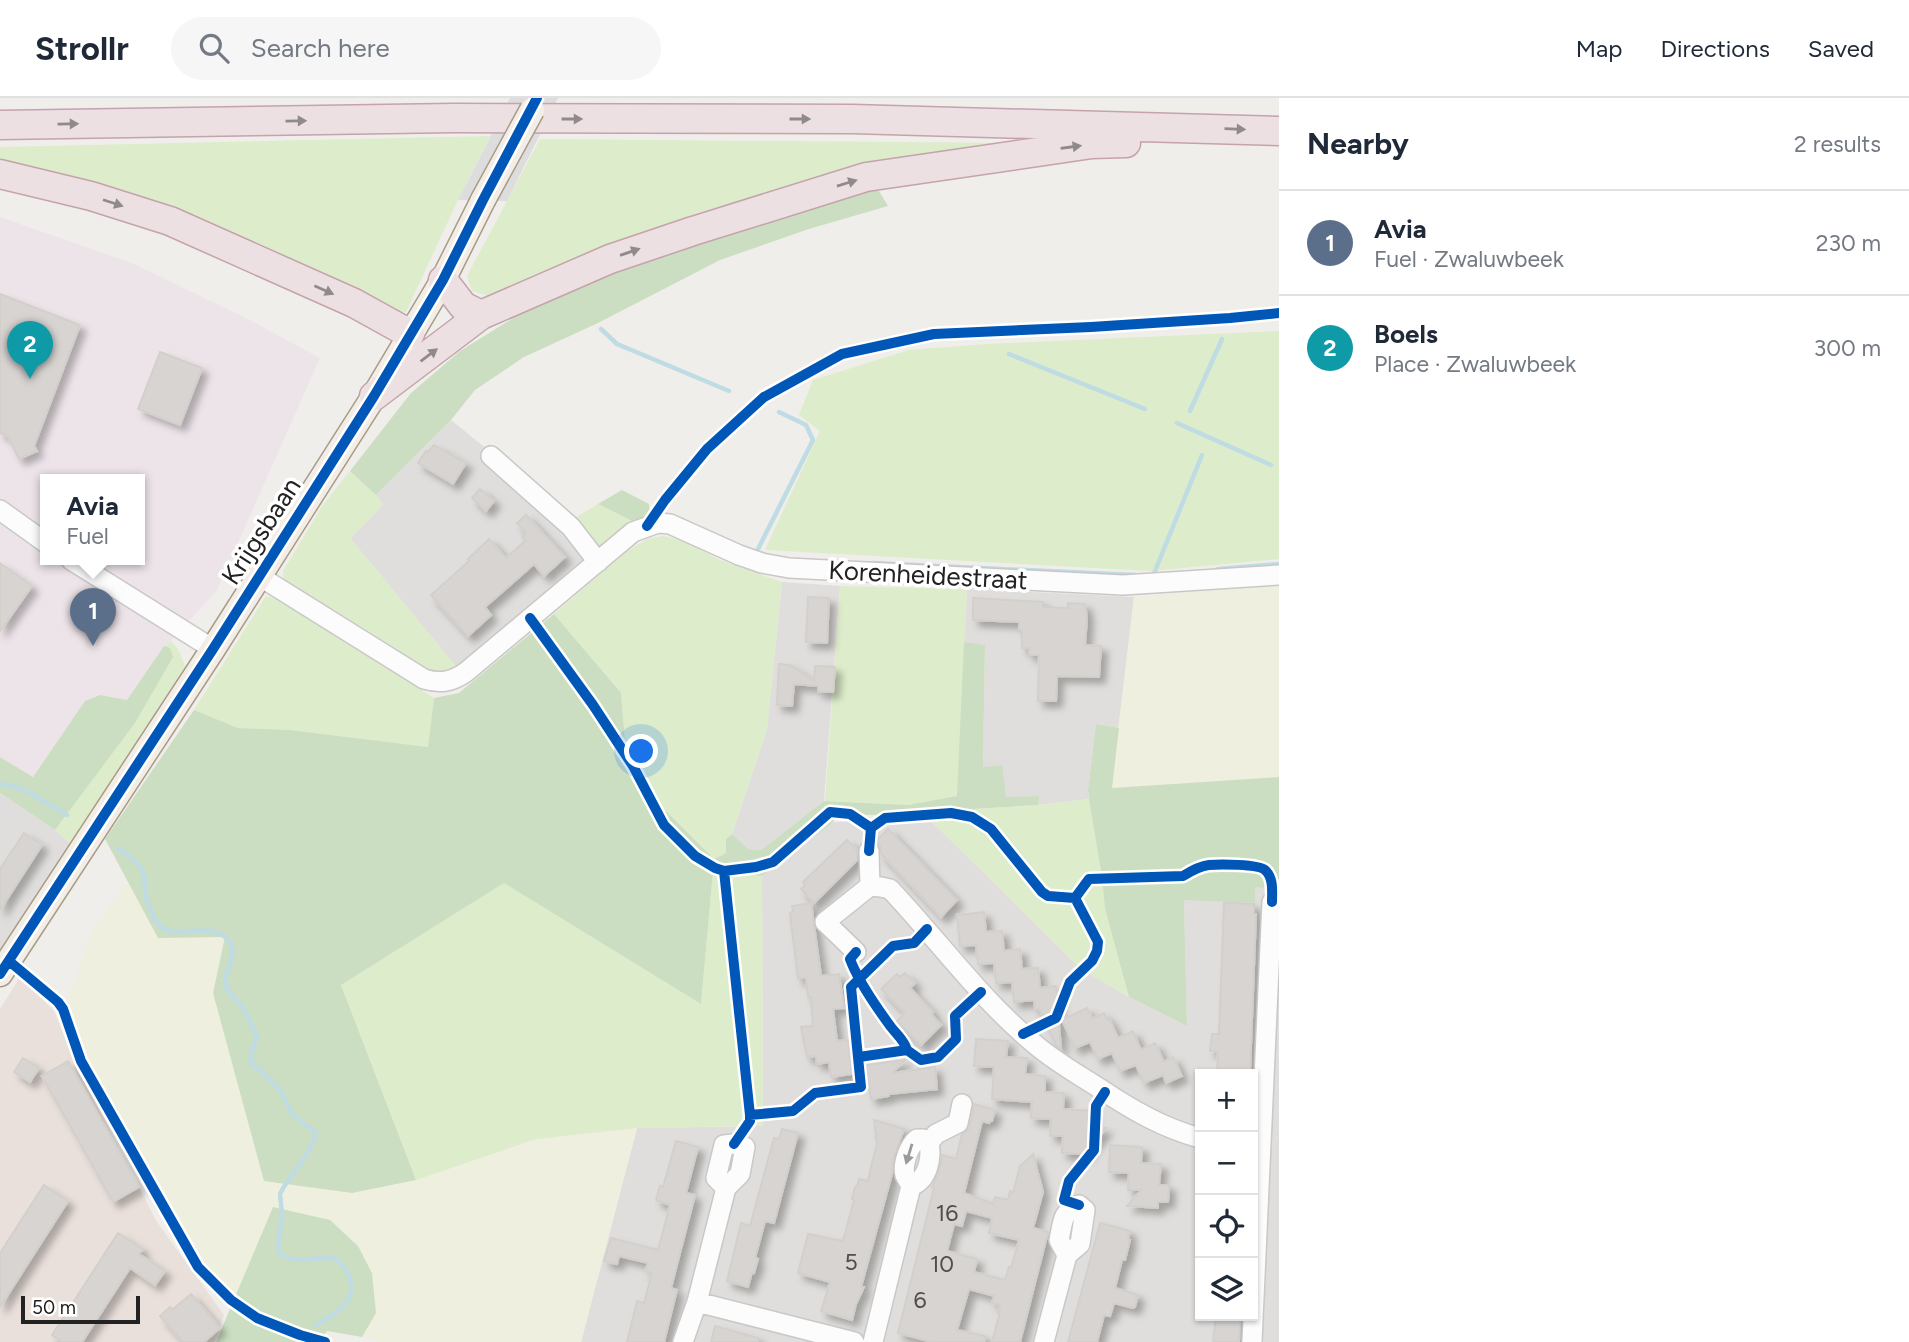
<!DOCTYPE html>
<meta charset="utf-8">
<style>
:root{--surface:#fff;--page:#f6f6f7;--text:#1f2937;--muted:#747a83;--line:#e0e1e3;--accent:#6a6968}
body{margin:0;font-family:Figtree,sans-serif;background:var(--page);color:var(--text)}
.controls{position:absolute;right:21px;bottom:21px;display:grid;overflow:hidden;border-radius:0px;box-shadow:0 2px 5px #0004}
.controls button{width:63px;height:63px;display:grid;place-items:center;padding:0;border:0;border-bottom:2px solid var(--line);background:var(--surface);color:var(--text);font:35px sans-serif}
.scale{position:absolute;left:21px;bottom:18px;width:119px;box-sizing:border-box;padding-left:7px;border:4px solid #222;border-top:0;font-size:19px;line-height:24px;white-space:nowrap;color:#222;-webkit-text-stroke:5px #fff;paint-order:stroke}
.you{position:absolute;left:642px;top:654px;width:24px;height:24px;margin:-18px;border:5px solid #fff;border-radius:50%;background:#1a73e8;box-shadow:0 0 0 10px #1a73e833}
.badge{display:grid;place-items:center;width:46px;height:46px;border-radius:50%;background:var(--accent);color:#fff;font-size:23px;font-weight:700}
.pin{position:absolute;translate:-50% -58px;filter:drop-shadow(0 2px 4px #0008)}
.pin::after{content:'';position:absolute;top:37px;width:24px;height:21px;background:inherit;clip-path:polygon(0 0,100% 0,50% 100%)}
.popup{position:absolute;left:40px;top:376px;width:105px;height:91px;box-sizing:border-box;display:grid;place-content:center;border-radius:0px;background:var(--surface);filter:drop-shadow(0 2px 5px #0005);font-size:23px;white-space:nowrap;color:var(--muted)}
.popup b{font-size:26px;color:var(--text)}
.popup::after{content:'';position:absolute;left:50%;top:100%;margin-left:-14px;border:14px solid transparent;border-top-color:var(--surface)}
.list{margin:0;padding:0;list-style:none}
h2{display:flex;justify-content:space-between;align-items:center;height:91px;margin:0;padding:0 28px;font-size:30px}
h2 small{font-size:23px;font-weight:400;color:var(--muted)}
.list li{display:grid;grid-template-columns:46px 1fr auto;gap:21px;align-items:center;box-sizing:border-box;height:105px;padding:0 28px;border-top:2px solid var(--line)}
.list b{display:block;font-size:26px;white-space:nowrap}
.list p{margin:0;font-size:23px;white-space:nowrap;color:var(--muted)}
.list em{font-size:23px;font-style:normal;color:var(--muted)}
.icon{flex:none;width:38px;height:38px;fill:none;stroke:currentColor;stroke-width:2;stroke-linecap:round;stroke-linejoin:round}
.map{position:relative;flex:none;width:1279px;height:1244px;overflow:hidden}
header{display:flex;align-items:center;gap:42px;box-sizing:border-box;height:98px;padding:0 35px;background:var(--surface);border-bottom:2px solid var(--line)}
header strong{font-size:33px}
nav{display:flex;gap:38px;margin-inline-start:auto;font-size:24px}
.search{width:490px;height:63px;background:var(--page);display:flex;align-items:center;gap:18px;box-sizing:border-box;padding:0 24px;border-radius:38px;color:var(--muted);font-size:26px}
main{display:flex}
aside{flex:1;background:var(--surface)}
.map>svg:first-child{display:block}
.residential{fill:#dfdedc;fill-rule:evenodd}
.industrial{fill:#ede4e9;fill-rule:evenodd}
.military{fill:#eae0db}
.farmland{fill:#efefdf}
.grass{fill:#ddeccb}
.forest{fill:#cbdec1}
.pier{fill:#dedddd}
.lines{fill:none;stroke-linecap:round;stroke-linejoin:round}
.stream{stroke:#bfdbe3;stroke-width:4.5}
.building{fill:#d7d4d2;stroke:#d3d0cc;stroke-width:2;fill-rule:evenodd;filter:url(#shadow)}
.minor-casing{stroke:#c9c8c7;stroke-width:22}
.major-casing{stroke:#a79c86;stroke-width:27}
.highway-casing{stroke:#c5a2ac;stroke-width:31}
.minor{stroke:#fdfcfc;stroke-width:19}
.major{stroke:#f3ede7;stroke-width:24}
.highway{stroke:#ece0e2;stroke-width:28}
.major-bridge-casing{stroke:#a79c86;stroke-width:27;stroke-linecap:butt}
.major-bridge{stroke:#f3ede7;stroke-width:24}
.cycleway-casing{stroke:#fff;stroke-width:15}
.cycleway{stroke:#0057b8;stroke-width:10}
.oneway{fill:#918a8c}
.oneway2{fill:#9a9a9a}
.labels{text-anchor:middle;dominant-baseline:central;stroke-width:7;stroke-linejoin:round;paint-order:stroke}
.number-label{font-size:23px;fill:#4f4e4e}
.street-label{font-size:26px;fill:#222;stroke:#fff}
</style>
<header>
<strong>Strollr</strong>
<div class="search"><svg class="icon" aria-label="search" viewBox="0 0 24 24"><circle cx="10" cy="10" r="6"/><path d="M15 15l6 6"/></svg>Search here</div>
<nav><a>Map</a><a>Directions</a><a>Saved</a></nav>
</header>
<main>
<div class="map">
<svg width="1279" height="1244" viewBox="0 0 1279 1244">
<defs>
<filter id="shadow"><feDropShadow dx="6" dy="6" stdDeviation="3.5" flood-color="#0004"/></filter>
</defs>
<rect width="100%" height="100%" fill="#f0eeeb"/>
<path class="residential" d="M451 322 573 421 599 452 459 572 350 440 383 407 376 397Z
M782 484 840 488 824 703 761 752 748 751 732 736 767 631Z
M967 491 1134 499 1119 630 1096 626 1088 692 1089 701 1038 707V698L1006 700 983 669 985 548 964 544Z
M0 695 55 732 71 746 0 852Z
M930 722 1081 871 1129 899 1187 928 1184 801 1255 805V788L1279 791V1244H581L637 1030 763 1028 762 778 833 724ZM1200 976H1253V1218H1200Z"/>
<path class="industrial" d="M0 119 132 165 250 222 320 260 217 492 171 543 164 548 127 602 100 597 85 603 33 679 0 659ZM46 382H140V462H46Z"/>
<path class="military" d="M20 879 54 913 78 972 157 1124 224 1217 215 1244H0V911Z"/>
<path class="farmland" d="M1279 486V679L1111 690 1134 499Z
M128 783 158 840 225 839 213 895 264 1083 352 1095 416 1082 536 1041 637 1030 581 1244H379L362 1239 376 1215 273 1109 235 1199 219 1185 199 1159 83 952 69 910 71 891 93 832Z"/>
<path class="grass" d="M490 38 458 102 406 214 391 217 0 69V49Z
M540 41 1014 45 831 77 700 114 581 159 495 200 472 193 467 178Z
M1279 233V461L1151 473 765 452 820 333 799 317 813 282 909 252 987 246Z
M350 373 376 397 383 407 350 440 459 572 441 579 399 560 397 551 333 511 322 512 284 487 283 473 322 408Z
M598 406 636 425 599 452 573 421Z
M663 438 682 442 720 462 782 484 767 631 732 736 726 741V755L714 761 664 711 625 641 621 595 554 516 626 454 647 441Z
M840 488 967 491 958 698 908 707 825 703Z
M266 498 277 501 434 600 428 649 290 632 238 630 194 612Z
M171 543 178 551 185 568 71 746 55 732 135 625 170 550 164 548Z
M1089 701 1102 779 1105 811 1129 899 1081 871 930 722 931 714 1038 707Z
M713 773 762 778 763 1028 637 1030 536 1041 416 1082 341 887 504 785 701 906Z"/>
<path class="forest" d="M876 88 888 108 809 131 720 162 598 225 524 259 475 292 451 322 376 397 350 373 411 295 460 253 539 204 691 142Z
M622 392 649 406 650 419 636 425 598 406Z
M554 516 621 595 625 642 664 711 714 761 726 755V741L732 736 748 751 761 752 824 703 908 707 957 698 964 544 985 547 983 669 1002 667 1006 699 1039 698 1038 707 875 717 840 716 831 726 762 778 713 773 701 906 504 785 341 887 416 1082 352 1095 264 1083 213 895 225 839 158 840 105 741 194 612 238 630 290 632 428 649 434 600 459 595Z
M164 548 170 550 173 559 135 625 55 732 0 695V659L33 679 85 603 100 597 127 602Z
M1096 626 1119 630 1112 690 1279 679V791L1255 789V805L1184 802 1187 928 1129 899 1105 811 1102 779 1089 701 1088 692Z
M273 1109 330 1122 358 1148 372 1175 376 1215 362 1239 327 1233 320 1244H216Z"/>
<path class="pier" d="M510 0H558L507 103 458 102Z"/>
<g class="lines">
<path class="stream" d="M601 231 617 246 729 293
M1009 256 1145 311
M1190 313 1222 241
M1177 325 1271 367
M756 455 813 342 806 327 779 314
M872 465 1136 477
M1218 471 1279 466
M1153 478 1202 357
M0 686C26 688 45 705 67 717
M118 750C127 756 141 766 144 777 145 782 144 788 145 793 146 802 151 815 156 823 170 846 206 822 225 839 242 853 225 870 225 884 226 895 238 902 243 910 249 919 252 930 257 939L251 956V966L261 972 281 994 292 1016 316 1035C310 1059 290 1075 280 1096L282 1116 278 1149 279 1155C297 1167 312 1159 332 1160 339 1161 343 1168 347 1174 362 1202 336 1215 316 1227"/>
</g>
<path class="building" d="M0 196 80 227 34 348 37 353 19 361 8 338 0 335Z
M160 254 202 270 180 327 138 311Z
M434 347 466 365 453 386 418 365 426 353 428 354Z
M480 391 494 403 486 413 472 400Z
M526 417 565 459 544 478 534 466 485 509 491 517 468 538 431 497 469 463 468 461 489 441 506 460 525 443 522 439 526 435 517 425Z
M0 465 32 488 0 533Z
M808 499 829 500 827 545 806 544Z
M973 500 1043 504V509L1068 510V505L1085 506 1087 520 1085 547 1101 548 1099 579 1057 578 1056 603H1038L1039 557H1029V550H1022V532H1019V524L973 522Z
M779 566 790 567 814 583 815 568 835 569 833 594H818V588L794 586 792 608 777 607Z
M888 731 957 802 941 819 881 756 880 747 876 743Z
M24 735 42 747 0 812V771Z
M847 742 857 752V762L814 805 801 791 805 787 803 784Z
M811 805 821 878 839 876 844 910 833 911 837 943 848 942 852 976 831 979 829 964 817 966 816 958 807 959 801 929 813 928 811 899H808L806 880H798L790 815 793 814 792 808Z
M1224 805 1254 806V816H1256L1250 974 1247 976H1217L1218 954 1210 953 1212 936H1219Z
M984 814 986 834 1002 833 1004 853 1020 851 1022 871 1038 870 1040 890 1056 888 1061 951 1056 947 1039 910 1035 911 1034 902 1014 904 1012 884 996 885 994 865 978 866 976 847 960 848 957 817Z
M905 875 915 885 910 890 933 914 931 916 941 927 921 947 897 923 905 915 881 891 897 876 900 879Z
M1087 910 1092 921 1104 915 1108 923 1110 922 1118 940 1133 933 1141 952 1155 945 1164 964 1173 959 1182 978 1166 985 1163 977 1144 985 1136 967 1120 973 1112 955 1098 961 1090 944 1075 950 1062 922Z
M976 941 1008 943 1006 959 1027 960 1025 976 1045 978V994L1064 995 1063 1011 1092 1013 1091 1029 1106 1030 1085 1056 1062 1055 1063 1038H1050L1051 1021 1031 1020 1032 1004 992 1001 994 969 974 968Z
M23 960 39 970 30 984 14 974Z
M905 962 892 975 935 969 937 991 889 996V998L871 1001 866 967Z
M68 963 139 1089 113 1104 42 978Z
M974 1006 995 1012 992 1023H990L989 1025 982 1023 964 1095 993 1106 995 1099 1008 1102 1010 1093 1013 1095 1020 1068 1033 1056 1043 1094 1033 1130 1048 1134 1020 1244H992L1000 1214H998L1000 1207 992 1205 994 1198 969 1191 957 1232 985 1238 984 1244H932L898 1235 934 1090 932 1089 939 1073 942 1057 956 1061 962 1036 967 1033 970 1028ZM966 1113 992 1120 989 1135 1019 1142 1011 1170 1009 1169 1005 1182 974 1174 977 1161 947 1153 954 1126 962 1128Z
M874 1022 904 1031 894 1059 892 1076 861 1189H864L856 1206 852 1222 821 1213 830 1184 798 1175 808 1136 843 1143 854 1102 852 1101 855 1089H857L859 1081 868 1083 871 1069 877 1046Z
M782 1031 798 1035 774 1125 765 1123 755 1160 758 1161 754 1175 752 1174 748 1189 727 1183 741 1125 750 1128 774 1040 779 1041Z
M676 1043 698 1049 686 1095 695 1097 671 1190 677 1192 664 1244H627L637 1203 644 1205 652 1175 645 1173 648 1165 619 1158 617 1166 604 1163 611 1140 658 1152 670 1107 656 1102 660 1088 663 1089Z
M1110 1047 1142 1049 1141 1065 1161 1066 1159 1087H1169L1168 1104H1158V1110L1127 1108 1141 1092H1128L1129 1075 1109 1074Z
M44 1087 68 1103 0 1209V1155Z
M1100 1125 1130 1133 1128 1141 1130 1142 1125 1162H1122L1115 1190 1138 1197 1135 1209 1133 1210 1114 1205 1110 1218 1104 1217 1097 1244H1068Z
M118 1135 143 1151 139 1156 165 1173 155 1187 130 1170 82 1244H62L52 1237Z
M191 1196 220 1230 204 1244H183L160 1218 170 1209 172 1212Z
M1216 1218H1240L1239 1244H1213Z
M715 1228 758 1240V1244H711Z"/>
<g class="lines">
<g class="minor-casing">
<path id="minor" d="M491 358 571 429 598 464
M0 412 46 445
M71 462 213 551
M259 478 424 581C440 586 452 584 466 574L633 434 658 425 670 426 739 457 762 465 789 470 1123 487 1279 477
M869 753 870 788
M856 854 825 824 870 788 881 789 890 791C939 843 982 903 1037 948 1056 964 1079 977 1099 990 1132 1012 1163 1030 1200 1040
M929 1045 936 1036 958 1025 962 1006
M697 1204 854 1244
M683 1244 697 1204 726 1090 740 1076 745 1049 734 1046 724 1047 716 1080 726 1090
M873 1244 911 1088C910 1085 906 1080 905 1077 902 1066 909 1048 917 1041H923L929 1045C932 1060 928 1082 911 1088
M1044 1244 1067 1157 1080 1146 1085 1112 1079 1107C1061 1114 1063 1125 1059 1142L1067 1157
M1252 1244 1272 804"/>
</g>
<g class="major-casing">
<path id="major" d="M0 876 213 551 374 298 443 182 483 102"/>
</g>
<g class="highway-casing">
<path id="highway" d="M0 27 454 20 852 21 1279 33
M0 76 91 98 170 123 354 205 410 236
M443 182 463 208 481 217
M374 298 481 217 610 161 693 133 866 79 1092 46 1126 45"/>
</g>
<use href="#minor" class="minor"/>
<use href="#major" class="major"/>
<use href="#highway" class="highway"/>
<g class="major-bridge-casing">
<path id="major-bridge" d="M483 102 532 12"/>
</g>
<use href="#major-bridge" class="major-bridge"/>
<g class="cycleway-casing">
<path id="cycleway" d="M647 428 665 402 707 351 764 299 842 256 934 236 1091 229 1230 220 1279 215
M530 520 593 607 633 668 664 727 695 758 715 770 724 773 756 769 773 764 830 714 850 716 871 730
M869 753 871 730 885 720 951 715 972 719 991 731 1042 794 1048 798 1075 800
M724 773 750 1017V1023L734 1046
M1075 800 1089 781 1183 778C1191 773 1200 768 1209 767 1219 766 1258 766 1265 772 1274 780 1272 794 1272 804
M856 854 850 861C858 883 877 910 891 929 898 938 904 942 907 952
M9 863 58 904 63 911 81 963 198 1169 231 1202 257 1220 300 1237 325 1244
M0 876 213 551 374 298 443 182 483 102 537 0
M1023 936 1056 920 1070 884 1092 863 1097 853 1098 844 1075 800
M859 959 907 952 921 962 938 959 956 941 955 918 981 894
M750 1017 793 1013 815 995 861 989 851 889 893 848 914 845 927 831
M1079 1107 1064 1102 1069 1083 1094 1052 1096 1008 1105 994"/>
</g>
<use href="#cycleway" class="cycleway"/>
</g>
<defs><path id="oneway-solid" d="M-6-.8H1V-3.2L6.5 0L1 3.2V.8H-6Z" transform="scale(1.75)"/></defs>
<g class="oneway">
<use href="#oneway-solid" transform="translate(572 21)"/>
<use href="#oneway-solid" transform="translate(800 21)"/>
<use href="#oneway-solid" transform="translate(296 23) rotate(-1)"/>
<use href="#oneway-solid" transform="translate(68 26) rotate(-1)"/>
<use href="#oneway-solid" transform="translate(1235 31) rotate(2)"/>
<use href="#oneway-solid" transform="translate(1071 49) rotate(-8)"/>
<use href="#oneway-solid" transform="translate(847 85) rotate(-17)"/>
<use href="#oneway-solid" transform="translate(113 105) rotate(18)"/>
<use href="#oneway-solid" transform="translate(630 154) rotate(-19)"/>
<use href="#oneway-solid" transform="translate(324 192) rotate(24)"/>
<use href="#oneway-solid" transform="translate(429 257) rotate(-37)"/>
</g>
<use class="oneway2" href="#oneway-solid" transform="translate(909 1056) rotate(107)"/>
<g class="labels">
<g class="number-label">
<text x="947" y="1115">16</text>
<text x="851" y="1164">5</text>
<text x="942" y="1166">10</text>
<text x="920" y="1202">6</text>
</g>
<g class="street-label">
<text transform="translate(261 433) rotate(-57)">Krijgsbaan</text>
<text transform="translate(928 477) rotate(3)">Korenheidestraat</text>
</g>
</g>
</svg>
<div class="controls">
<button>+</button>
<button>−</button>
<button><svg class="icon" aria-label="locate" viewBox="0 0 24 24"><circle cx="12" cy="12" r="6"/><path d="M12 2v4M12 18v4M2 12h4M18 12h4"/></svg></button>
<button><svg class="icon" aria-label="layers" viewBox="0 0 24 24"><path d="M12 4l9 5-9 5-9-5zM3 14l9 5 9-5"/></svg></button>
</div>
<div class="scale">50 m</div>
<div class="you"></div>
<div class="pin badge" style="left:93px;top:548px;background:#5c6f8a">1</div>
<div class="popup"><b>Avia</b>Fuel</div>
<div class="pin badge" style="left:30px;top:281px;background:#0f9aa8">2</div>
</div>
<aside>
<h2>Nearby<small>2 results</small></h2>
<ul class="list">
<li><span class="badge" style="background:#5c6f8a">1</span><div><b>Avia</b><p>Fuel · Zwaluwbeek</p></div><em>230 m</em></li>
<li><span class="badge" style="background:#0f9aa8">2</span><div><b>Boels</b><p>Place · Zwaluwbeek</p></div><em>300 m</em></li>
</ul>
</aside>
</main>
